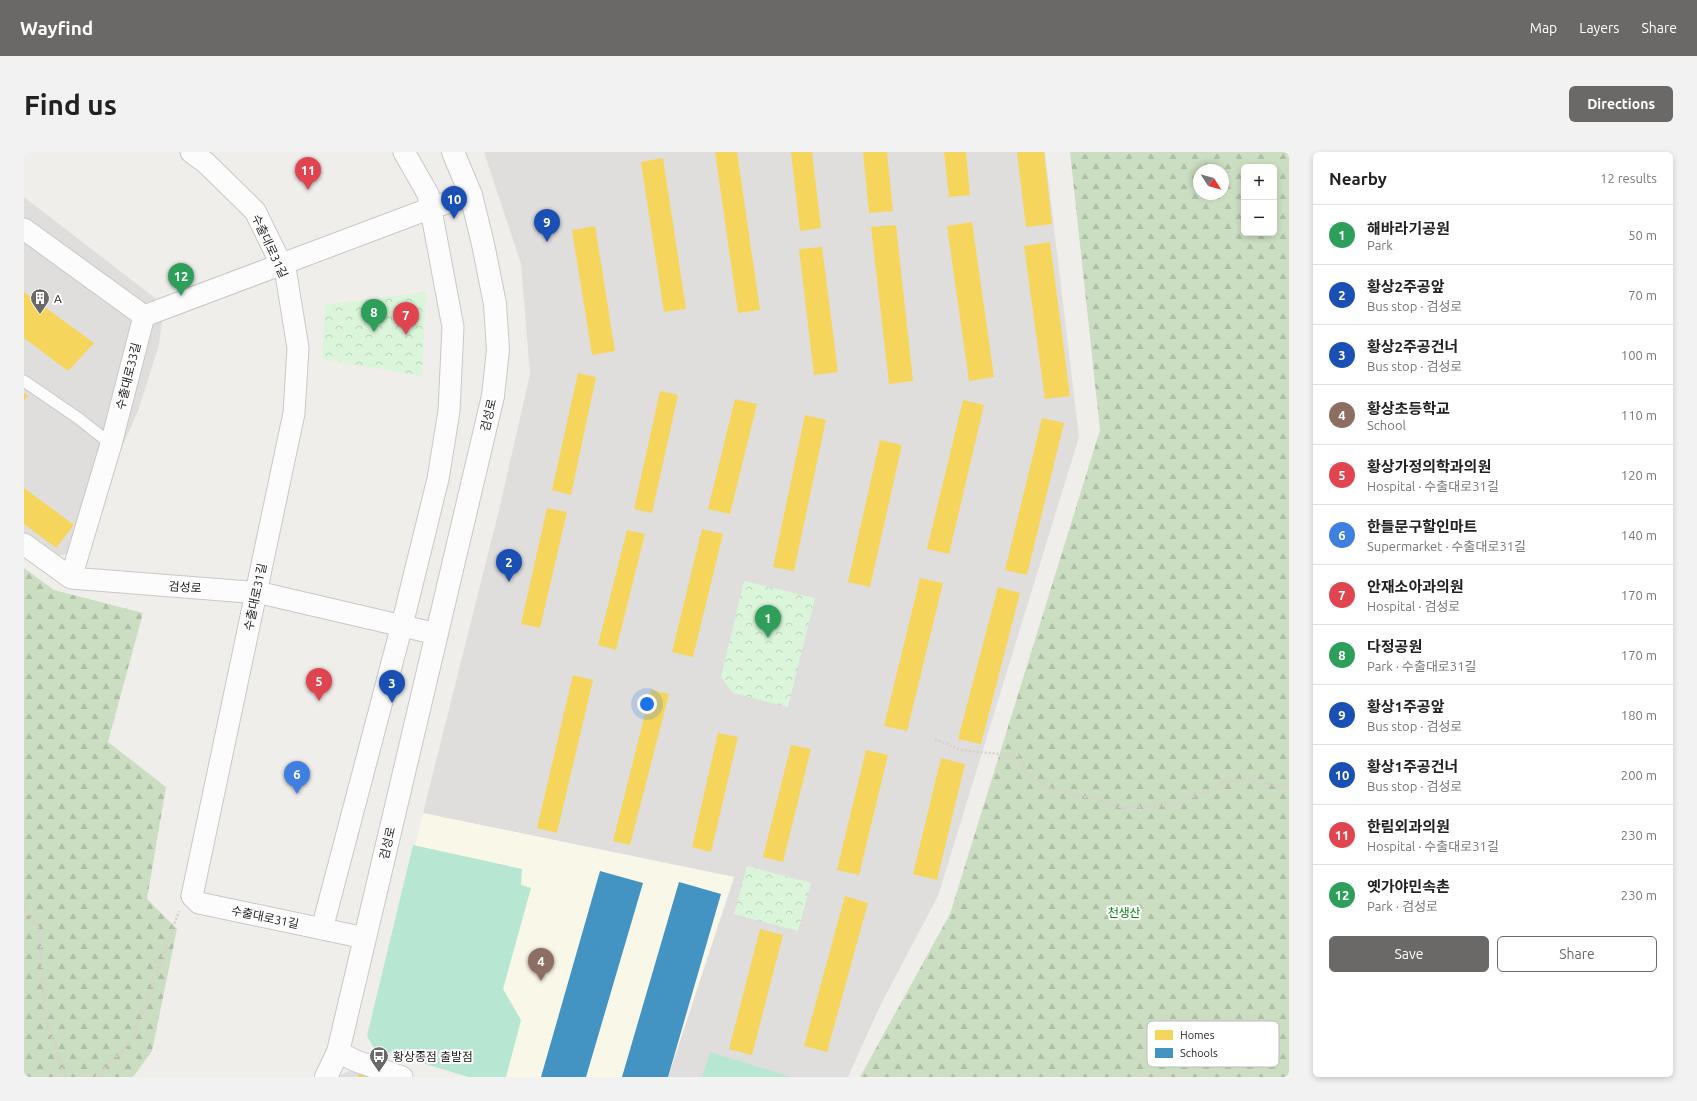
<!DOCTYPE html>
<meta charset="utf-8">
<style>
:root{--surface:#fff;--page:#f2f2f2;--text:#222;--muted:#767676;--line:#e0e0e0;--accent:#6a6968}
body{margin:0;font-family:Ubuntu,"Noto Sans KR",sans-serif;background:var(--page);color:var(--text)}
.controls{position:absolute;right:12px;top:12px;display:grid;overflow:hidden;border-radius:6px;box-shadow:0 2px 6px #0003}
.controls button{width:36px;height:36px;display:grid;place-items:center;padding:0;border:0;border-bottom:1px solid var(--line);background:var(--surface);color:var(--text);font:20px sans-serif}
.compass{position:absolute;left:1169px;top:12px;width:36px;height:36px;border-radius:50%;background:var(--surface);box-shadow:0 2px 6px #0003;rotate:126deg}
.you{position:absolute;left:623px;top:552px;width:14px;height:14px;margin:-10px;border:3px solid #fff;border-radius:50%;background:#1a73e8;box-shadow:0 0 0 6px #1a73e833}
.badge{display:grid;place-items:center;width:26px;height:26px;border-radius:50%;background:var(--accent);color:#fff;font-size:13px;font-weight:700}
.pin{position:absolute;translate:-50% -33px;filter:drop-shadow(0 1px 2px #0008)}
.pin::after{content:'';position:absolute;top:21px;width:14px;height:12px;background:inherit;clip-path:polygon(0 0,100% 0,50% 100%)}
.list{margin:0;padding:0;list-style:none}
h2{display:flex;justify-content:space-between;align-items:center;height:52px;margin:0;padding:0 16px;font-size:17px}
h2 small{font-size:13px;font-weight:400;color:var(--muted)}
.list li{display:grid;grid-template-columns:26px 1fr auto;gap:12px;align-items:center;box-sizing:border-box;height:60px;padding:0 16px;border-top:1px solid var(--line)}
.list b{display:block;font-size:15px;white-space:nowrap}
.list p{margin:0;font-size:13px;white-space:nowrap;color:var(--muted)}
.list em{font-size:13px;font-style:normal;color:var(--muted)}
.actions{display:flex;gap:8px;padding:12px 16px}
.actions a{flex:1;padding:9px 0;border:1px solid var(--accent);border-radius:6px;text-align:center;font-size:14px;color:var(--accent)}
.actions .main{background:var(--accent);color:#fff}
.map{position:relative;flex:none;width:1265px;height:925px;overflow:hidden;border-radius:6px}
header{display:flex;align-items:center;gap:24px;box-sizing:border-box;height:56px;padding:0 20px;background:var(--accent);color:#fff}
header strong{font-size:19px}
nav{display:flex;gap:22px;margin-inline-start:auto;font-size:14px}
.intro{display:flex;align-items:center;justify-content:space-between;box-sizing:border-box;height:96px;padding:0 24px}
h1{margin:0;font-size:28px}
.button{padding:10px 18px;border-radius:6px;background:var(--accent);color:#fff;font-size:14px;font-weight:700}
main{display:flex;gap:24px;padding:0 24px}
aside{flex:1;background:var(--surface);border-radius:6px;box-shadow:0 2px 6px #0003}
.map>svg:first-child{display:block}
.residential{fill:#dfdedc}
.education{fill:#f8f7e8}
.forest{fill:url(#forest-firs);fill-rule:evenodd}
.park{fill:url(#park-crowns)}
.pitch{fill:#b7e6d2}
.homes{fill:#f6d55c}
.schools{fill:#4393c3}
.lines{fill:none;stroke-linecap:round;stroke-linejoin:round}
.service-casing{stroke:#c9c8c7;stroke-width:13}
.minor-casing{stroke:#c9c8c7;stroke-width:23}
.tertiary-casing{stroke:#c9c8c7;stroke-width:24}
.path{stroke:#dccecd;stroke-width:2.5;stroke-dasharray:2 2;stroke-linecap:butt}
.service{stroke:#fdfcfc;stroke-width:11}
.minor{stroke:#fdfcfc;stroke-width:21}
.tertiary{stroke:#fdfcfc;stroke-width:22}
.labels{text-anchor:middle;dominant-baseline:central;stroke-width:4;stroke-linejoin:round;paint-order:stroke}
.street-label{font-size:12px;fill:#222;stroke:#fff}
.poi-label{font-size:12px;fill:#222;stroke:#fff;text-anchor:start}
.park-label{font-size:12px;fill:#0c8416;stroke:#fff}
.key{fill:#fff;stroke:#bdbdbd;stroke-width:1}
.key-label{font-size:11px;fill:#222}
</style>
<header>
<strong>Wayfind</strong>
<nav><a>Map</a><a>Layers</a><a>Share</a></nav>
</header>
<div class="intro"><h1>Find us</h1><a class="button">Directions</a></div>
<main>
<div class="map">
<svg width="1265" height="925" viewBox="0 0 1265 925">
<defs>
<pattern id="forest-firs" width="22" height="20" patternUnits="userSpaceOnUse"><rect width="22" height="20" fill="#cbdec1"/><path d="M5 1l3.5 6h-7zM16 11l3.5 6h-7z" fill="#aebea6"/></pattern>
<pattern id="park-crowns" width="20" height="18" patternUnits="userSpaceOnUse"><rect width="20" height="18" fill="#daf5da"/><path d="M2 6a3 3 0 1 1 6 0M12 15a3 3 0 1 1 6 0" fill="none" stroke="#bbd2bb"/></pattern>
</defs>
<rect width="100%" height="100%" fill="#f0eeeb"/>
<path class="residential" d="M460 0H1021L1055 285 914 744 857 852 824 925H644L710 725 399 661 475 358 506 222 497 112Z
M0 45 140 153 135 193 114 259 52 401 32 404 0 381Z
M328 918 348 925H312Z"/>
<path class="education" d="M399 661 710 725 644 925H485L354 880 369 788Z"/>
<path class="forest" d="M1046 0H1265V925H836L926 762 1076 278ZM1220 15H1250V81H1220ZM1175 18H1199V42H1175Z
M0 416 30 438 119 461 84 590 142 635 123 747 153 777 128 899 109 925H0Z"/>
<path class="park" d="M402 140 398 224 298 207 301 153Z
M720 429 791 446 764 555 709 541 697 525Z
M723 714 787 731 774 779 710 762Z"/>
<path class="pitch" d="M389 693 498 717 497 733 507 736 479 837 497 868 482 925H444L350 896 343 884Z
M686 900 767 925H678Z"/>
<path class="homes" d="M691 0H713L736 158 714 161Z
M767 0H788L797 76 776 79Z
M839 0H863L869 59 845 61Z
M920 0H942L946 43 925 45Z
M993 0H1020L1028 72 1002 75Z
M639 6 662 157 640 160 617 10Z
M948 70 970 225 945 229 923 74Z
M872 73 889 229 865 232 847 75Z
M571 74 591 199 568 203 548 78Z
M1026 90 1046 244 1021 247 1000 94Z
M798 95 814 220 790 223 775 97Z
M0 140 70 191 44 219 0 186Z
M554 221 572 225 547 343 528 338Z
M636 239 654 243 628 361 610 357Z
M0 241 4 244 0 249Z
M711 247 733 252 706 362 684 357Z
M939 248 960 253 925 402 903 397Z
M781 263 802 268 770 419 749 415Z
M1018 266 1040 271 1003 423 981 418Z
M856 288 878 293 846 435 824 430Z
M0 336 50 373 32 396 0 372Z
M523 356 543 360 516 476 497 472Z
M678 377 699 382 669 505 648 500Z
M603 378 621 382 592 498 574 493Z
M896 426 919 431 883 579 860 574Z
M974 435 996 441 957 592 934 587Z
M549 523 569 528 533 681 513 676Z
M627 538 645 542 606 693 589 689Z
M694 581 714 585 687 700 668 695Z
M767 593 787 597 759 710 739 705Z
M842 598 864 603 835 723 813 718Z
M917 606 941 612 913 728 889 722Z
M821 744 844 751 803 900 780 894Z
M736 777 759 783 728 903 705 897Z
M335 921 345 925H334Z"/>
<path class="schools" d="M576 719 619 731 562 925H517Z
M655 730 697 742 644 925H598Z"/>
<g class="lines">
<g class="service-casing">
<path id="service" d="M0 229 54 266 87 292"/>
</g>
<g class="minor-casing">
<path id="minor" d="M167 0 182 11 231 59 262 122 274 196 270 261 168 744 175 751 341 786
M0 77 120 164
M120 164 407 56 447 43
M0 392 47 426
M47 426 237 441 413 482
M47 426 87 292 120 164
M298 777 378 473 414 327 425 259 429 175 404 42 380 0
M314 900 332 909 378 925"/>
</g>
<g class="tertiary-casing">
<path id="tertiary" d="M302 925 314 900 469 244 474 198 471 152 459 92 447 43 429 0"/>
</g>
<path class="path" d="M911 587 937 598 994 604 1001 619 1014 629 1031 638 1048 644 1067 645 1099 656 1150 653 1203 630 1220 627 1250 633H1265
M0 755 16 778 20 861 41 925
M72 925 109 888 155 759"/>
<use href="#service" class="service"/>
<use href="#minor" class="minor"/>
<use href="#tertiary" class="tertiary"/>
</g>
<defs>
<g id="building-pin" transform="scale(1)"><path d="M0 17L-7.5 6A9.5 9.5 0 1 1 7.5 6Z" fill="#6a6968" stroke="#fff"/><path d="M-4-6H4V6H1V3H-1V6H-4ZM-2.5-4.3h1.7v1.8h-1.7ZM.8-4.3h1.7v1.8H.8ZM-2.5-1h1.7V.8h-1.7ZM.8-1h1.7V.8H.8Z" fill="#fff"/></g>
<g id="bus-pin" transform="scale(1)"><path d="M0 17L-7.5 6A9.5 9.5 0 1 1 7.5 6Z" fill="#6a6968" stroke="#fff"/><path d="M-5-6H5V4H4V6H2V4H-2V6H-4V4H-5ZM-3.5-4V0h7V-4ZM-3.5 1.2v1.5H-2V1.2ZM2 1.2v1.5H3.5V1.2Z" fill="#fff"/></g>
</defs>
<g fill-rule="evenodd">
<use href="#building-pin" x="16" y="146"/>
<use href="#bus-pin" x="355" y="904"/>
</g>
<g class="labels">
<g class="street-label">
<text transform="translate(246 94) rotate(65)">수출대로31길</text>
<text transform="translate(104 224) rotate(-76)">수출대로33길</text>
<text transform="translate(464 263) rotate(-77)">검성로</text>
<text transform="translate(161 435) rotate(4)">검성로</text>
<text transform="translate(231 445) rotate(-78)">수출대로31길</text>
<text transform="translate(363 691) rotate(-77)">검성로</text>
<text transform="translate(241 765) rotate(12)">수출대로31길</text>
</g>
<g class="poi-label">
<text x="30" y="146">A</text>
<text x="369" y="904">황상종점 출발점</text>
</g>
<g class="park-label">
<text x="1100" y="760">천생산</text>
</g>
</g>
<rect x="1123" y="869" width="132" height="46" rx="6" class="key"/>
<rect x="1131" y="878" width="18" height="10" fill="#f6d55c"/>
<rect x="1131" y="896" width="18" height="10" fill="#4393c3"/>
<g class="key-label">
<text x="1156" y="887">Homes</text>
<text x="1156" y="905">Schools</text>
</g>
</svg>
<div class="controls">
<button>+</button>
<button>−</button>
</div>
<svg class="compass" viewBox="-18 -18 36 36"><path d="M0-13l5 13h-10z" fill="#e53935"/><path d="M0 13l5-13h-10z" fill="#767676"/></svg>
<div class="you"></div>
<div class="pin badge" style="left:744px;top:486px;background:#2e9e5b">1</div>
<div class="pin badge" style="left:485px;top:430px;background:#1a4fb4">2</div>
<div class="pin badge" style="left:368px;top:551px;background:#1a4fb4">3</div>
<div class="pin badge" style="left:517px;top:829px;background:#8d6e63">4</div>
<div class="pin badge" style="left:295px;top:549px;background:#e0444e">5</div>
<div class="pin badge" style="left:273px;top:642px;background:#3f7fe0">6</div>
<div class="pin badge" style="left:382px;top:183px;background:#e0444e">7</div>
<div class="pin badge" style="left:350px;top:180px;background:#2e9e5b">8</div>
<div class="pin badge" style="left:523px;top:90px;background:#1a4fb4">9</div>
<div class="pin badge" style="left:430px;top:67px;background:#1a4fb4">10</div>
<div class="pin badge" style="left:284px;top:38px;background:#e0444e">11</div>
<div class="pin badge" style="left:157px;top:144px;background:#2e9e5b">12</div>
</div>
<aside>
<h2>Nearby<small>12 results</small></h2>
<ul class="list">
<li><span class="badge" style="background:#2e9e5b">1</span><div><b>해바라기공원</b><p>Park</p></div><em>50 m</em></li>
<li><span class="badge" style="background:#1a4fb4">2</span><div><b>황상2주공앞</b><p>Bus stop · 검성로</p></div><em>70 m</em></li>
<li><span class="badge" style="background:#1a4fb4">3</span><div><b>황상2주공건너</b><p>Bus stop · 검성로</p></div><em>100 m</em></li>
<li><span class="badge" style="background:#8d6e63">4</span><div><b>황상초등학교</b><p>School</p></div><em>110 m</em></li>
<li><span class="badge" style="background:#e0444e">5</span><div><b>황상가정의학과의원</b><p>Hospital · 수출대로31길</p></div><em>120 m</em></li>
<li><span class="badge" style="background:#3f7fe0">6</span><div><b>한들문구할인마트</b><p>Supermarket · 수출대로31길</p></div><em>140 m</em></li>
<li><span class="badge" style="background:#e0444e">7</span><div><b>안재소아과의원</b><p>Hospital · 검성로</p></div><em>170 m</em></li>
<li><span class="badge" style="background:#2e9e5b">8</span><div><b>다정공원</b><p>Park · 수출대로31길</p></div><em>170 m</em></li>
<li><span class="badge" style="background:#1a4fb4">9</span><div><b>황상1주공앞</b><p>Bus stop · 검성로</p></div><em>180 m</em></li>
<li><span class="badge" style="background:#1a4fb4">10</span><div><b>황상1주공건너</b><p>Bus stop · 검성로</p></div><em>200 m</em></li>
<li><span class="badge" style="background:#e0444e">11</span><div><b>한림외과의원</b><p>Hospital · 수출대로31길</p></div><em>230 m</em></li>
<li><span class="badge" style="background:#2e9e5b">12</span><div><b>옛가야민속촌</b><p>Park · 검성로</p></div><em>230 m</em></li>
</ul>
<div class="actions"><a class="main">Save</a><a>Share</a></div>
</aside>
</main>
